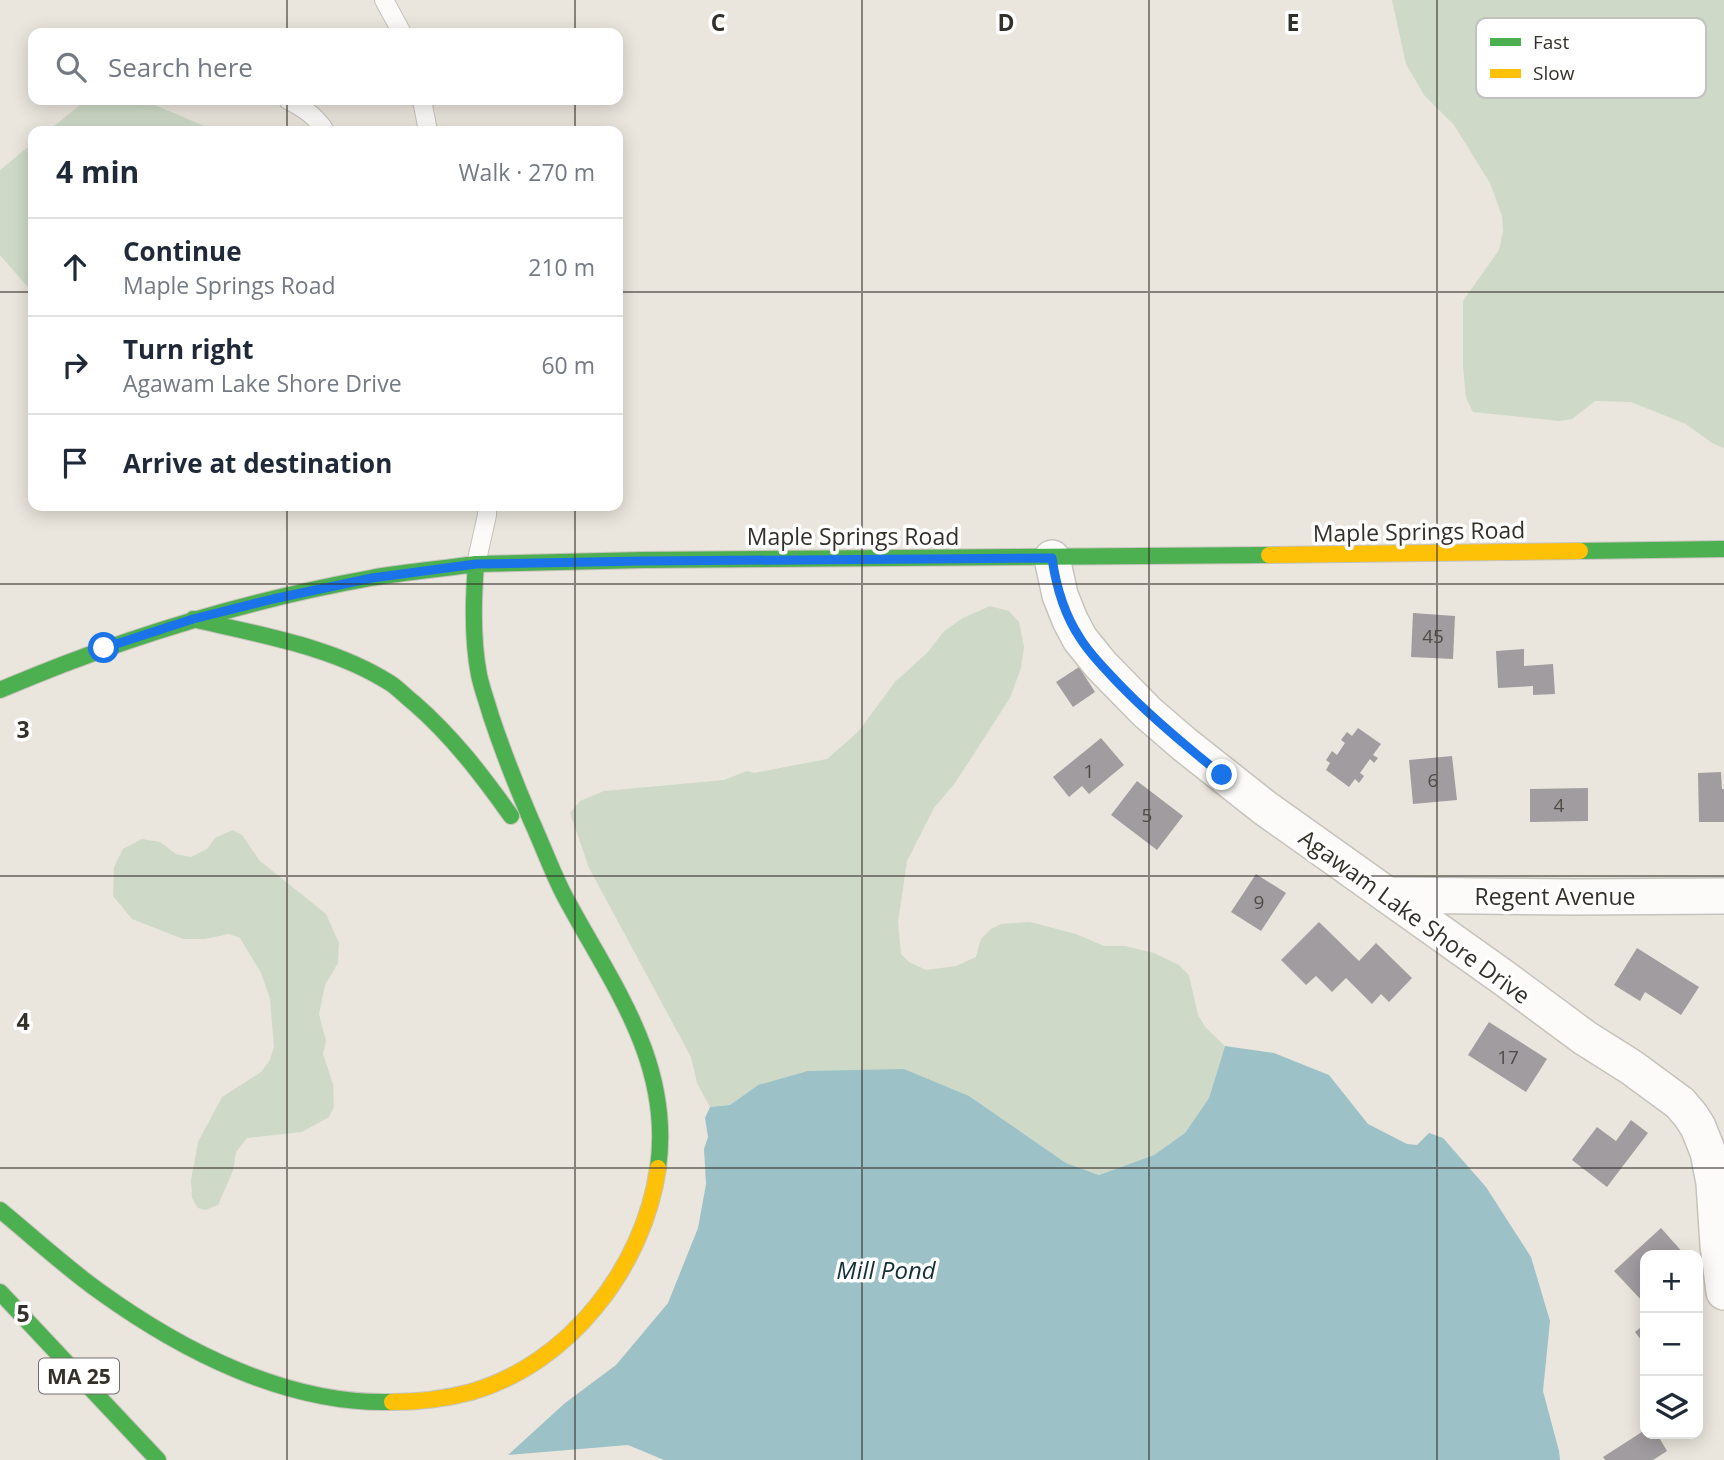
<!DOCTYPE html>
<meta charset="utf-8">
<style>
:root{--surface:#fff;--page:#f6f6f7;--text:#1f2937;--muted:#747a83;--line:#e0e1e3}
body{margin:0;font-family:"Open Sans",sans-serif;background:var(--page);color:var(--text)}
.controls{position:absolute;right:21px;bottom:21px;display:grid;overflow:hidden;border-radius:14px;box-shadow:0 4px 18px #0003}
.controls button{width:63px;height:63px;display:grid;place-items:center;padding:0;border:0;border-bottom:2px solid var(--line);background:var(--surface);color:var(--text);font:35px sans-serif}
.stop{position:absolute;width:21px;height:21px;margin:-16px;border:5px solid #1a73e8;border-radius:50%;background:#fff}
.stop.end{background:#1a73e8;border-color:#fff;box-shadow:0 2px 7px #0008}
.list{margin:0;padding:0;list-style:none}
h2{display:flex;justify-content:space-between;align-items:center;height:91px;margin:0;padding:0 28px;font-size:30px}
h2 small{font-size:23px;font-weight:400;color:var(--muted)}
.list li{display:grid;grid-template-columns:46px 1fr auto;gap:21px;align-items:center;box-sizing:border-box;height:98px;padding:0 28px;border-top:2px solid var(--line)}
.list b{display:block;font-size:26px;white-space:nowrap}
.list p{margin:0;font-size:23px;white-space:nowrap;color:var(--muted)}
.list em{font-size:23px;font-style:normal;color:var(--muted)}
.icon{flex:none;width:38px;height:38px;fill:none;stroke:currentColor;stroke-width:2;stroke-linecap:round;stroke-linejoin:round}
.map{position:relative;flex:none;width:1724px;height:1460px;overflow:hidden}
.search{position:absolute;background:var(--surface);box-shadow:0 4px 18px #0003;left:28px;top:28px;width:595px;height:77px;display:flex;align-items:center;gap:18px;box-sizing:border-box;padding:0 24px;border-radius:14px;color:var(--muted);font-size:26px}
.panel{position:absolute;background:var(--surface);box-shadow:0 4px 18px #0003;left:28px;top:126px;width:595px;height:385px;border-radius:14px}
.map>svg:first-child{display:block}
.green{fill:#cedac7}
.water{fill:#9cc2c8}
.building{fill:#a19c9f}
.lines{fill:none;stroke-linecap:round;stroke-linejoin:round}
.lane-casing{stroke:#c6c3bc;stroke-width:20}
.street-casing{stroke:#c6c3bc;stroke-width:38}
.fast-casing{stroke:#c6c3bc;stroke-width:18}
.slow-casing{stroke:#c6c3bc;stroke-width:18}
.lane{stroke:#fcfbfa;stroke-width:18}
.street{stroke:#fcfbfa;stroke-width:35}
.fast{stroke:#4caf50;stroke-width:16}
.slow{stroke:#ffc107;stroke-width:16}
.route{stroke:#1a73e8;stroke-width:9}
.grid{fill:none;stroke:#34302a;stroke-width:2;stroke-opacity:0.55}
.labels{text-anchor:middle;dominant-baseline:central;stroke-width:7;stroke-linejoin:round;paint-order:stroke}
.number-label{font-size:19px;fill:#4f4b47}
.shield{fill:#fff;stroke:#716e6a;stroke-width:2}
.shield-label{font-size:21px;font-weight:bold;fill:#34302a}
.street-label{font-size:23px;fill:#34302a;stroke:#fff}
.water-label{font-size:24px;font-style:italic;fill:#143137;stroke:#fff}
.key{fill:#fff;stroke:#c2c1bf;stroke-width:2}
.key-label{font-size:19px;fill:#34302a}
.grid-label{font-size:23px;text-anchor:middle;font-weight:bold;fill:#34302a;stroke:#fff;stroke-width:7;stroke-linejoin:round;paint-order:stroke}
</style>
<div class="map">
<svg width="1724" height="1460" viewBox="0 0 1724 1460">
<rect width="100%" height="100%" fill="#eae6dd"/>
<path class="green" d="M1392 0H1724V448L1712 443 1686 424 1631 402 1595 401 1572 419 1559 421 1473 412 1466 398 1463 367V301L1499 250 1503 231 1502 216 1490 183 1454 125 1424 95 1406 64Z
M86 100H143L216 131H48Z
M33 143V293L0 255V170Z
M990 606 1009 611 1019 622 1024 647 1021 668 1010 698 955 783 934 808 907 861 898 922 901 954 909 962 926 970 956 966 976 957 981 939 991 929 1001 924 1030 922 1076 934 1104 946H1125L1154 953 1179 965 1189 975 1198 1015 1206 1028 1225 1046 1209 1098 1185 1133 1154 1155 1099 1175 1066 1163 969 1096 758 1085 730 1105 710 1107 697 1083 691 1057 589 868 570 813 580 801 604 791 724 780 747 771 754 773 827 759 858 732 895 682 928 652 944 631 963 618Z
M233 830 242 835 260 861 326 914 339 943 338 963 325 985 319 1014 326 1041 323 1054 333 1084 334 1107 329 1117 302 1132 247 1138 236 1152 233 1171 218 1205 205 1210 198 1208 192 1198 191 1180 198 1142 222 1097 261 1072 270 1060 274 1047 270 999 261 973 240 938 229 934 205 939H183L132 919 113 896 114 867 123 849 142 839 160 842 176 854 191 857 207 849 215 838Z"/>
<path class="water" d="M1225 1046 1274 1053 1329 1075 1368 1124 1407 1144 1417 1145 1429 1133 1443 1138 1486 1187 1531 1257 1550 1321 1543 1391 1559 1451 1560 1460H664L628 1445 508 1455 565 1403 616 1365 668 1303 698 1228 706 1184 704 1149 708 1137 705 1118 710 1107 730 1105 758 1085 808 1071 904 1069 969 1096 1066 1163 1099 1175 1154 1155 1185 1133 1209 1098Z"/>
<path class="building" d="M1413 613 1455 616 1453 659 1411 657Z
M1524 649V666L1553 664 1555 694 1533 695V686L1498 688 1496 651Z
M1079 667 1095 692 1073 707 1056 682Z
M1358 728 1381 744 1373 755 1378 758 1374 763 1370 759 1360 773 1364 776 1359 783 1355 779 1349 787 1326 770 1330 763 1326 760 1332 751 1337 755 1345 743 1341 740 1347 732 1352 736Z
M1101 738 1124 765 1089 794 1082 786 1069 797 1053 777Z
M1452 756 1457 800 1413 804 1409 760Z
M1721 772 1722 789H1724V822H1699L1698 773Z
M1137 781 1183 816 1157 850 1111 815Z
M1588 788V821L1530 822V789Z
M1256 874 1286 893 1261 931 1231 912Z
M1319 922 1359 961 1376 943 1412 978 1389 1002 1381 994 1372 1004 1346 978 1332 992 1316 976 1306 985 1281 960Z
M1637 948 1699 987 1681 1015 1645 992 1640 1001 1614 985Z
M1489 1022 1547 1059 1526 1092 1468 1055Z
M1631 1120 1648 1133 1607 1187 1572 1160 1597 1127 1616 1141Z
M1661 1228 1685 1255H1645V1302L1644 1303 1614 1271Z
M1645 1324V1345L1635 1332Z
M1645 1430V1434H1657L1667 1451 1653 1460H1605L1603 1457Z"/>
<g class="lines">
<g class="lane-casing">
<path id="lane" d="M384 0 402 33
M288 100C302 107 317 117 325 131
M422 100 428 131
M476 564 487 515V506"/>
</g>
<g class="street-casing">
<path id="street" d="M1052 558 1060 595 1070 620 1080 639 1101 665 1147 712 1184 744 1265 808 1504 978 1585 1038 1631 1067 1680 1103 1691 1116 1698 1127 1708 1152 1714 1183 1718 1245 1724 1292
M1387 895 1575 897 1724 896"/>
</g>
<g class="fast-casing">
<path id="fast" d="M1580 551 1724 549
M476 564 643 560 1269 555
M476 564C473 601 472 639 479 675 482 689 487 702 491 716 503 752 516 785 531 820 542 844 551 869 563 893 610 982 673 1061 658 1168
M193 619C259 635 332 646 390 683 399 689 406 697 414 703 452 736 482 775 511 816
M0 690C119 639 243 601 371 578 405 572 441 569 476 564
M0 1210C33 1237 64 1266 99 1291 182 1351 287 1405 392 1402
M0 1292 158 1460"/>
</g>
<g class="slow-casing">
<path id="slow" d="M1269 555 1580 551
M392 1402C419 1402 445 1399 471 1392 569 1364 644 1267 658 1168"/>
</g>
<use href="#lane" class="lane"/>
<use href="#street" class="street"/>
<use href="#fast" class="fast"/>
<use href="#slow" class="slow"/>
</g>
<g class="lines">
<path class="route" d="M104 648 193 619 273 599 372 578 476 564 643 561 1052 558C1056 586 1064 614 1080 638 1091 656 1107 671 1122 687 1153 719 1187 747 1222 775"/>
</g>
<path class="grid" d="M287 0V33M575 0V33M862 0V1460M1149 0V1460M1437 0V1460M287 100V131M575 100V131M0 292H33M618 292H1724M287 506V1460M575 506V1460M0 584H1724M0 876H1724M0 1168H1724"/>
<g class="labels">
<g class="number-label">
<text x="1433" y="636">45</text>
<text x="1089" y="771">1</text>
<text x="1433" y="780">6</text>
<text x="1559" y="805">4</text>
<text x="1147" y="815">5</text>
<text x="1259" y="902">9</text>
<text x="1508" y="1057">17</text>
</g>
<rect class="shield" x="39" y="1358.5" width="80" height="35" rx="5"/>
<g class="shield-label">
<text x="79" y="1376">MA 25</text>
</g>
<g class="street-label">
<text transform="translate(1419 531) rotate(-1)">Maple Springs Road</text>
<text x="853" y="536">Maple Springs Road</text>
<text x="1555" y="896">Regent Avenue</text>
<text transform="translate(1415 916) rotate(36)">Agawam Lake Shore Drive</text>
</g>
<g class="water-label">
<text x="886" y="1269">Mill Pond</text>
</g>
</g>
<rect x="1476" y="18" width="230" height="80" rx="10" class="key"/>
<rect x="1490" y="38" width="31" height="8" fill="#4caf50"/>
<rect x="1490" y="69" width="31" height="9" fill="#ffc107"/>
<g class="key-label">
<text x="1533" y="49">Fast</text>
<text x="1533" y="80">Slow</text>
</g>
<g class="grid-label">
<text x="718" y="31">C</text>
<text x="1006" y="31">D</text>
<text x="1293" y="31">E</text>
<text x="23" y="738">3</text>
<text x="23" y="1030">4</text>
<text x="23" y="1322">5</text>
</g>
</svg>
<div class="controls">
<button>+</button>
<button>−</button>
<button><svg class="icon" aria-label="layers" viewBox="0 0 24 24"><path d="M12 4l9 5-9 5-9-5zM3 14l9 5 9-5"/></svg></button>
</div>
<div class="stop" style="left:104px;top:648px"></div>
<div class="stop end" style="left:1222px;top:775px"></div>
<div class="search"><svg class="icon" aria-label="search" viewBox="0 0 24 24"><circle cx="10" cy="10" r="6"/><path d="M15 15l6 6"/></svg>Search here</div>
<section class="panel">
<h2>4 min<small>Walk · 270 m</small></h2>
<ul class="list">
<li><svg class="icon" aria-label="ahead" viewBox="0 0 24 24"><path d="M12 20V5M6 11l6-6 6 6"/></svg><div><b>Continue</b><p>Maple Springs Road</p></div><em>210 m</em></li>
<li><svg class="icon" aria-label="right" viewBox="0 0 24 24"><path d="M7 20v-9h11M14 6l5 5-5 5"/></svg><div><b>Turn right</b><p>Agawam Lake Shore Drive</p></div><em>60 m</em></li>
<li><svg class="icon" aria-label="arrive" viewBox="0 0 24 24"><path d="M6 21V4h12l-3 4 3 4H6"/></svg><div><b>Arrive at destination</b></div></li>
</ul>
</section>
</div>
